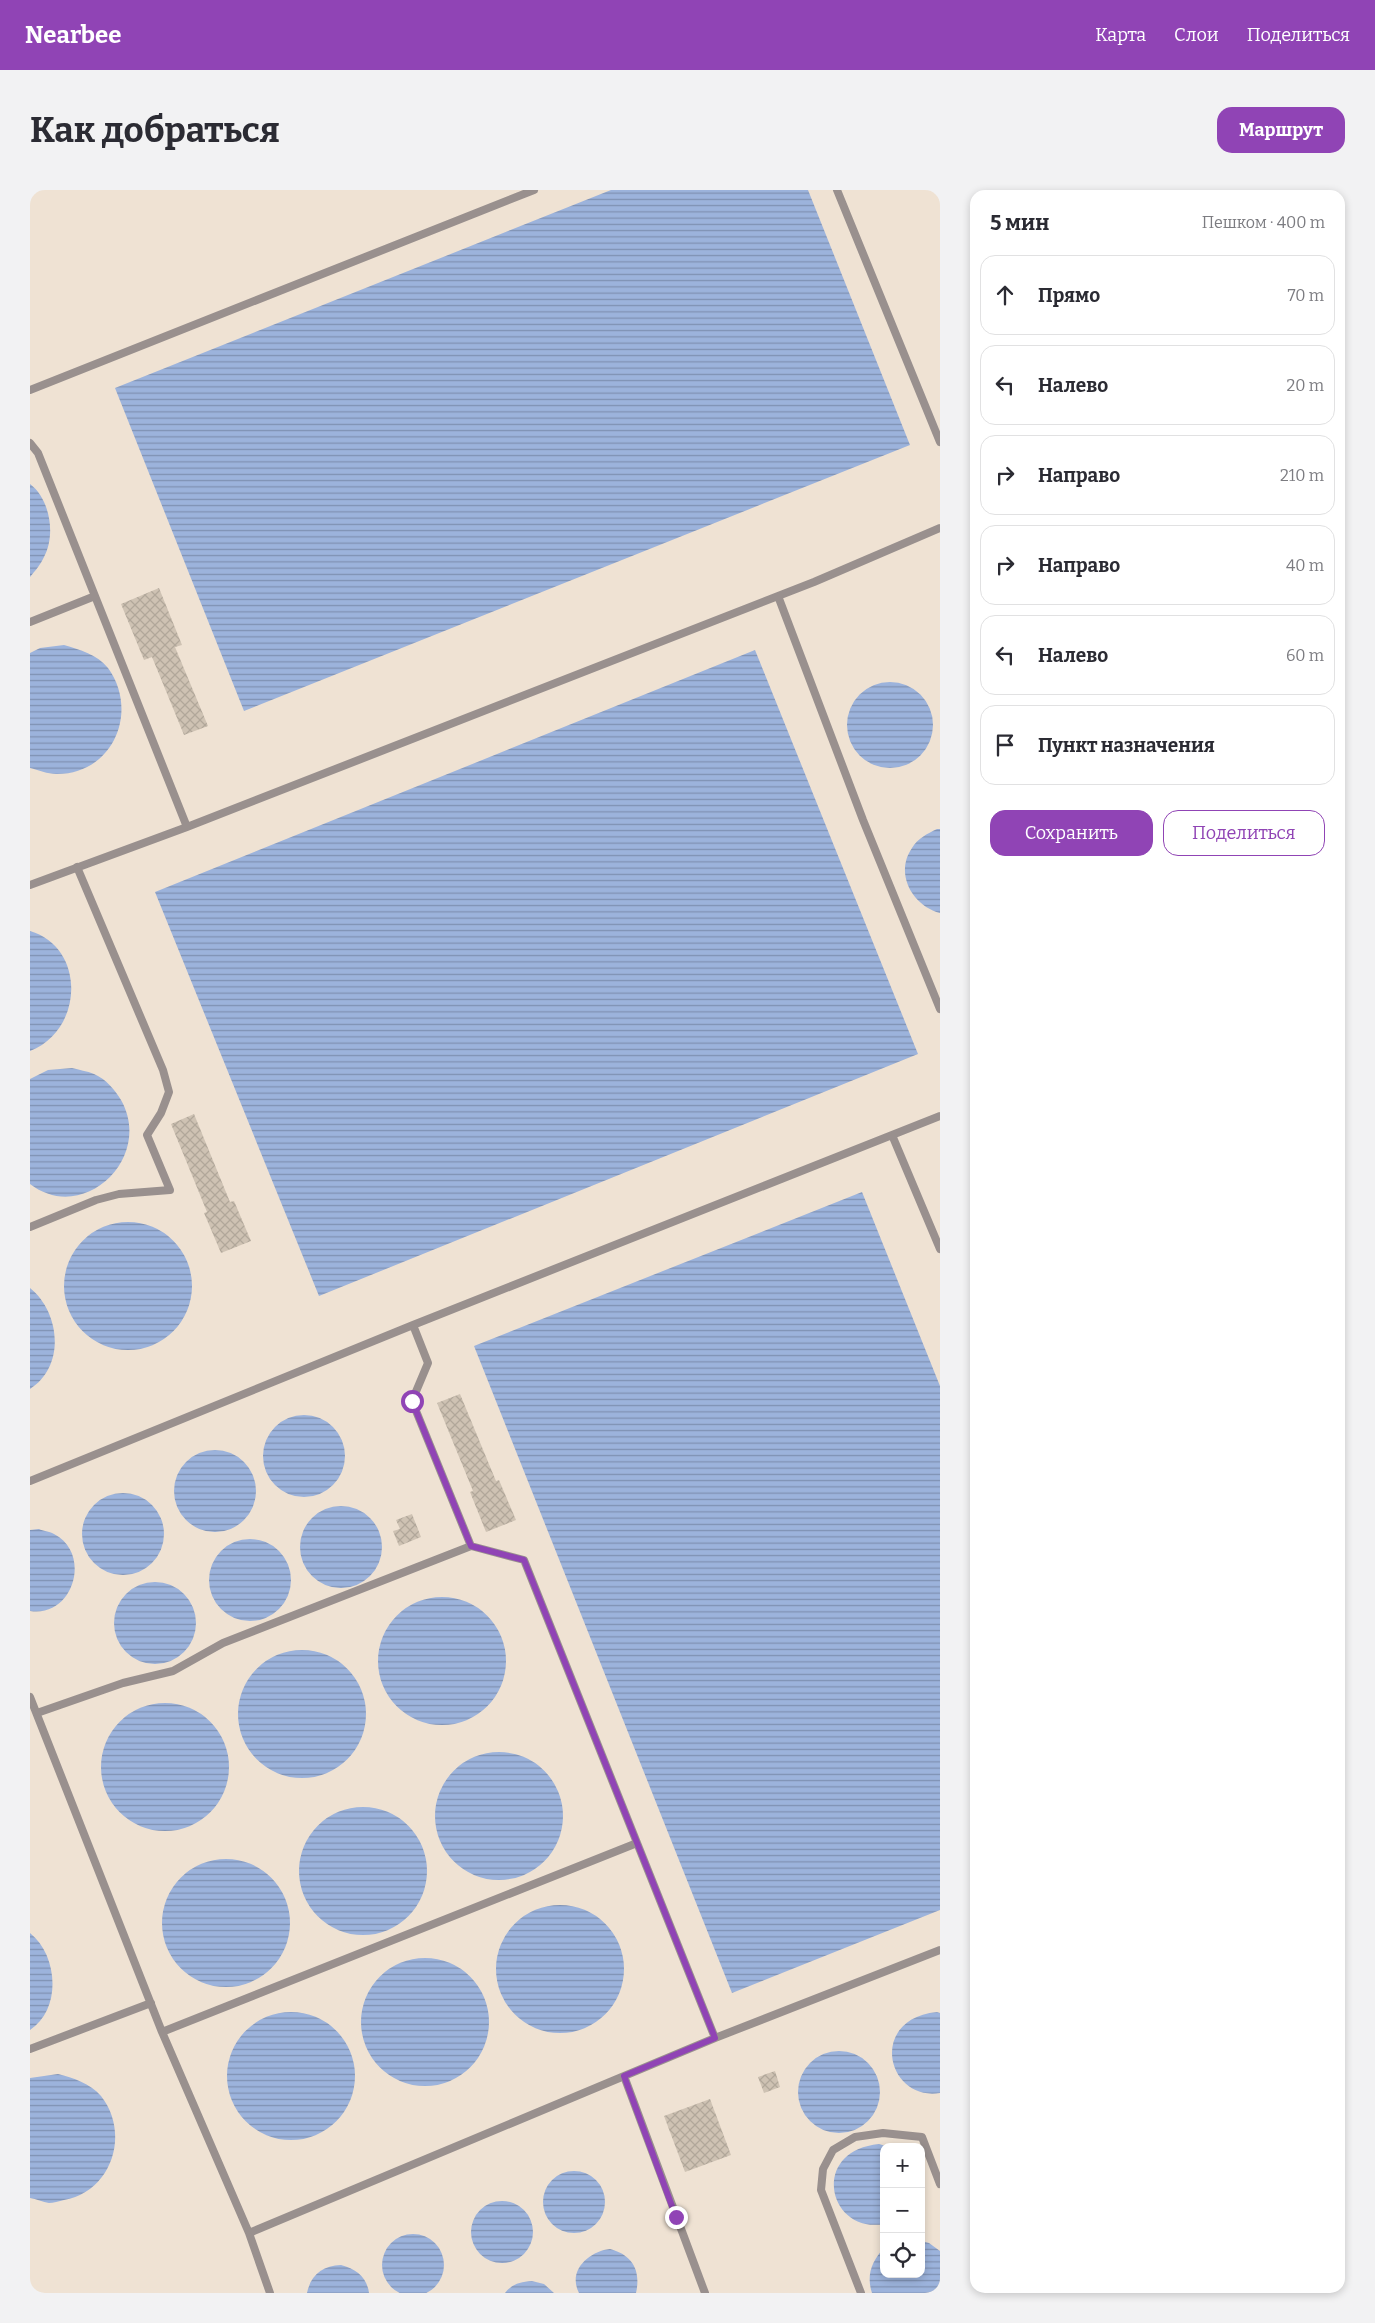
<!DOCTYPE html>
<html lang="ru">
<meta charset="utf-8">
<style>
:root{--surface:#fff;--page:#f2f2f3;--text:#2b2b33;--muted:#7c7c81;--line:#e1e1e2;--accent:#9044b5}
body{margin:0;font-family:Bitter,serif;background:var(--page);color:var(--text)}
.controls{position:absolute;right:15px;bottom:15px;display:grid;overflow:hidden;border-radius:10px;box-shadow:0 2px 8px #0003}
.controls button{width:45px;height:45px;display:grid;place-items:center;padding:0;border:0;border-bottom:1px solid var(--line);background:var(--surface);color:var(--text);font:25px sans-serif}
.stop{position:absolute;width:15px;height:15px;margin:-11px;border:4px solid #9044b5;border-radius:50%;background:#fff}
.stop.end{background:#9044b5;border-color:#fff;box-shadow:0 1px 5px #0008}
.list{margin:0;padding:0;list-style:none}
h2{display:flex;justify-content:space-between;align-items:center;height:65px;margin:0;padding:0 20px;font-size:21px}
h2 small{font-size:16px;font-weight:400;color:var(--muted)}
.list li{display:grid;grid-template-columns:32px 1fr auto;gap:15px;align-items:center;box-sizing:border-box;height:80px;margin:0 10px 10px;padding:0 10px;border:1px solid var(--line);border-radius:15px}
.list b{display:block;font-size:19px;white-space:nowrap}
.list em{font-size:16px;font-style:normal;color:var(--muted)}
.actions{display:flex;gap:10px;padding:15px 20px}
.actions a{flex:1;padding:11px 0;border:1px solid var(--accent);border-radius:15px;text-align:center;font-size:18px;color:var(--accent)}
.actions .main{background:var(--accent);color:#fff}
.icon{flex:none;width:28px;height:28px;fill:none;stroke:currentColor;stroke-width:2;stroke-linecap:round;stroke-linejoin:round}
.map{position:relative;flex:none;width:910px;height:2103px;overflow:hidden;border-radius:15px}
header{display:flex;align-items:center;gap:30px;box-sizing:border-box;height:70px;padding:0 25px;background:var(--accent);color:#fff}
header strong{font-size:24px}
nav{display:flex;gap:28px;margin-inline-start:auto;font-size:18px}
.intro{display:flex;align-items:center;justify-content:space-between;box-sizing:border-box;height:120px;padding:0 30px}
h1{margin:0;font-size:35px}
.button{padding:12px 22px;border-radius:15px;background:var(--accent);color:#fff;font-size:18px;font-weight:700}
main{display:flex;gap:30px;padding:0 30px}
aside{flex:1;background:var(--surface);border-radius:15px;box-shadow:0 2px 8px #0003}
.map>svg:first-child{display:block}
.water{fill:url(#water-rules)}
.building{fill:url(#building-cross-hatch)}
.lines{fill:none;stroke-linecap:round;stroke-linejoin:round}
.lane{stroke:#99908e;stroke-width:8}
.route{stroke:#9044b5;stroke-width:6}
</style>
<header>
<strong>Nearbee</strong>
<nav><a>Карта</a><a>Слои</a><a>Поделиться</a></nav>
</header>
<div class="intro"><h1>Как добраться</h1><a class="button">Маршрут</a></div>
<main>
<div class="map">
<svg width="910" height="2103" viewBox="0 0 910 2103">
<defs>
<pattern id="water-rules" width="6" height="5" patternUnits="userSpaceOnUse" patternTransform="scale(1.25)"><rect width="6" height="5" fill="#9cb3dc"/><path d="M0 2.5h6" fill="none" stroke="#7f91b2"/></pattern>
<pattern id="building-cross-hatch" width="8" height="8" patternUnits="userSpaceOnUse" patternTransform="scale(1.25)"><rect width="8" height="8" fill="#cec2b3"/><path d="M0 0l8 8M0 8l8-8" fill="none" stroke="#b1a79a"/></pattern>
</defs>
<rect width="100%" height="100%" fill="#efe2d3"/>
<path class="water" d="M581 0H778L880 255 214 521 85 198Z
M0 294C20 309 26 345 14 367 11 374 5 381 0 387Z
M34 455C50 460 67 464 78 478 110 522 82 585 26 584 18 584 8 580 0 578V463L10 458Z
M725 460 888 864 289 1106 125 702Z
M817 535a43 43 0 1 1 86 0a43 43 0 1 1-86 0Z
M907 639H910V723C883 716 864 684 882 658 888 648 897 644 907 639Z
M0 741C57 758 53 841 0 861Z
M42 878C49 880 57 881 64 884 76 889 85 900 91 910 124 968 53 1035 0 994V889L18 880Z
M832 1002 910 1196V1720L702 1803 444 1156Z
M34 1096a64 64 0 1 1 128 0a64 64 0 1 1-128 0Z
M0 1098C30 1122 36 1176 0 1199Z
M233 1266a41 41 0 1 1 82 0a41 41 0 1 1-82 0Z
M144 1301a41 41 0 1 1 82 0a41 41 0 1 1-82 0Z
M52 1344a41 41 0 1 1 82 0a41 41 0 1 1-82 0Z
M270 1357a41 41 0 1 1 82 0a41 41 0 1 1-82 0Z
M9 1339C13 1341 19 1341 24 1344 62 1363 44 1428 0 1421V1340Z
M179 1390a41 41 0 1 1 82 0a41 41 0 1 1-82 0Z
M84 1433a41 41 0 1 1 82 0a41 41 0 1 1-82 0Z
M348 1471a64 64 0 1 1 128 0a64 64 0 1 1-128 0Z
M208 1524a64 64 0 1 1 128 0a64 64 0 1 1-128 0Z
M71 1577a64 64 0 1 1 128 0a64 64 0 1 1-128 0Z
M405 1626a64 64 0 1 1 128 0a64 64 0 1 1-128 0Z
M269 1681a64 64 0 1 1 128 0a64 64 0 1 1-128 0Z
M132 1733a64 64 0 1 1 128 0a64 64 0 1 1-128 0Z
M466 1779a64 64 0 1 1 128 0a64 64 0 1 1-128 0Z
M0 1743C28 1765 32 1819 0 1840Z
M331 1832a64 64 0 1 1 128 0a64 64 0 1 1-128 0Z
M907 1822 910 1823V1903C857 1912 837 1829 907 1822Z
M197 1886a64 64 0 1 1 128 0a64 64 0 1 1-128 0Z
M768 1902a41 41 0 1 1 82 0a41 41 0 1 1-82 0Z
M28 1884C43 1888 60 1893 71 1906 101 1944 81 2002 34 2010 29 2011 23 2013 19 2013 13 2012 6 2009 0 2008V1888Z
M849 1954 859 1957H854V2034C798 2044 779 1961 849 1954Z
M513 2012a31 31 0 1 1 62 0a31 31 0 1 1-62 0Z
M441 2042a31 31 0 1 1 62 0a31 31 0 1 1-62 0Z
M352 2075a31 31 0 1 1 62 0a31 31 0 1 1-62 0Z
M891 2051 899 2053 910 2061V2103H842C836 2085 842 2071 854 2058V2084H891Z
M580 2059C603 2065 611 2081 606 2103H549C537 2080 560 2061 580 2059Z
M311 2075C326 2079 337 2087 339 2103H277C281 2084 293 2076 311 2075Z
M502 2091 514 2094 524 2103H475C482 2094 490 2092 502 2091Z"/>
<path class="building" d="M129 398 152 455 145 457 178 536 154 545 122 467 114 470 91 414Z
M164 924 200 1012 204 1011 221 1051 191 1063 174 1023 177 1022 141 934Z
M430 1204 466 1291 469 1290 486 1330 456 1342 440 1302 443 1301 407 1213Z
M382 1324 391 1347 369 1356 363 1341 370 1339 366 1330Z
M745 1881 750 1897 734 1903 728 1887Z
M680 1909 701 1965 655 1982 634 1926Z"/>
<g class="lines">
<path class="lane" d="M807 0 910 252
M0 200 504 0
M0 253 8 263 157 637
M748 406 833 630 910 819
M0 432 65 406
M0 695 157 637 784 392 910 338
M862 945 910 1059
M0 1037 66 1010 89 1004 140 1000 117 945 131 923 139 902 133 880 47 677
M383 1135 398 1173 382 1211 441 1356 494 1370 685 1848
M0 1291 383 1135 910 926
M0 1507 132 1842 219 2043 685 1848 910 1760
M7 1523 93 1493 143 1481 193 1453 441 1356
M132 1842 607 1653
M0 1859 121 1813
M594 1886 675 2103
M219 2043 240 2103
M831 2103 791 2000 793 1979 803 1960 825 1947 853 1943 892 1947 910 1994"/>
</g>
<g class="lines">
<path class="route" d="M382 1211 441 1356 494 1370 685 1848 594 1886 646 2027"/>
</g>
</svg>
<div class="controls">
<button>+</button>
<button>−</button>
<button><svg class="icon" aria-label="locate" viewBox="0 0 24 24"><circle cx="12" cy="12" r="6"/><path d="M12 2v4M12 18v4M2 12h4M18 12h4"/></svg></button>
</div>
<div class="stop" style="left:382px;top:1211px"></div>
<div class="stop end" style="left:646px;top:2027px"></div>
</div>
<aside>
<h2>5 мин<small>Пешком · 400 m</small></h2>
<ul class="list">
<li><svg class="icon" aria-label="ahead" viewBox="0 0 24 24"><path d="M12 20V5M6 11l6-6 6 6"/></svg><div><b>Прямо</b></div><em>70 m</em></li>
<li><svg class="icon" aria-label="left" viewBox="0 0 24 24"><path d="M17 20v-9H6M10 6l-5 5 5 5"/></svg><div><b>Налево</b></div><em>20 m</em></li>
<li><svg class="icon" aria-label="right" viewBox="0 0 24 24"><path d="M7 20v-9h11M14 6l5 5-5 5"/></svg><div><b>Направо</b></div><em>210 m</em></li>
<li><svg class="icon" aria-label="right" viewBox="0 0 24 24"><path d="M7 20v-9h11M14 6l5 5-5 5"/></svg><div><b>Направо</b></div><em>40 m</em></li>
<li><svg class="icon" aria-label="left" viewBox="0 0 24 24"><path d="M17 20v-9H6M10 6l-5 5 5 5"/></svg><div><b>Налево</b></div><em>60 m</em></li>
<li><svg class="icon" aria-label="arrive" viewBox="0 0 24 24"><path d="M6 21V4h12l-3 4 3 4H6"/></svg><div><b>Пункт назначения</b></div></li>
</ul>
<div class="actions"><a class="main">Сохранить</a><a>Поделиться</a></div>
</aside>
</main>
